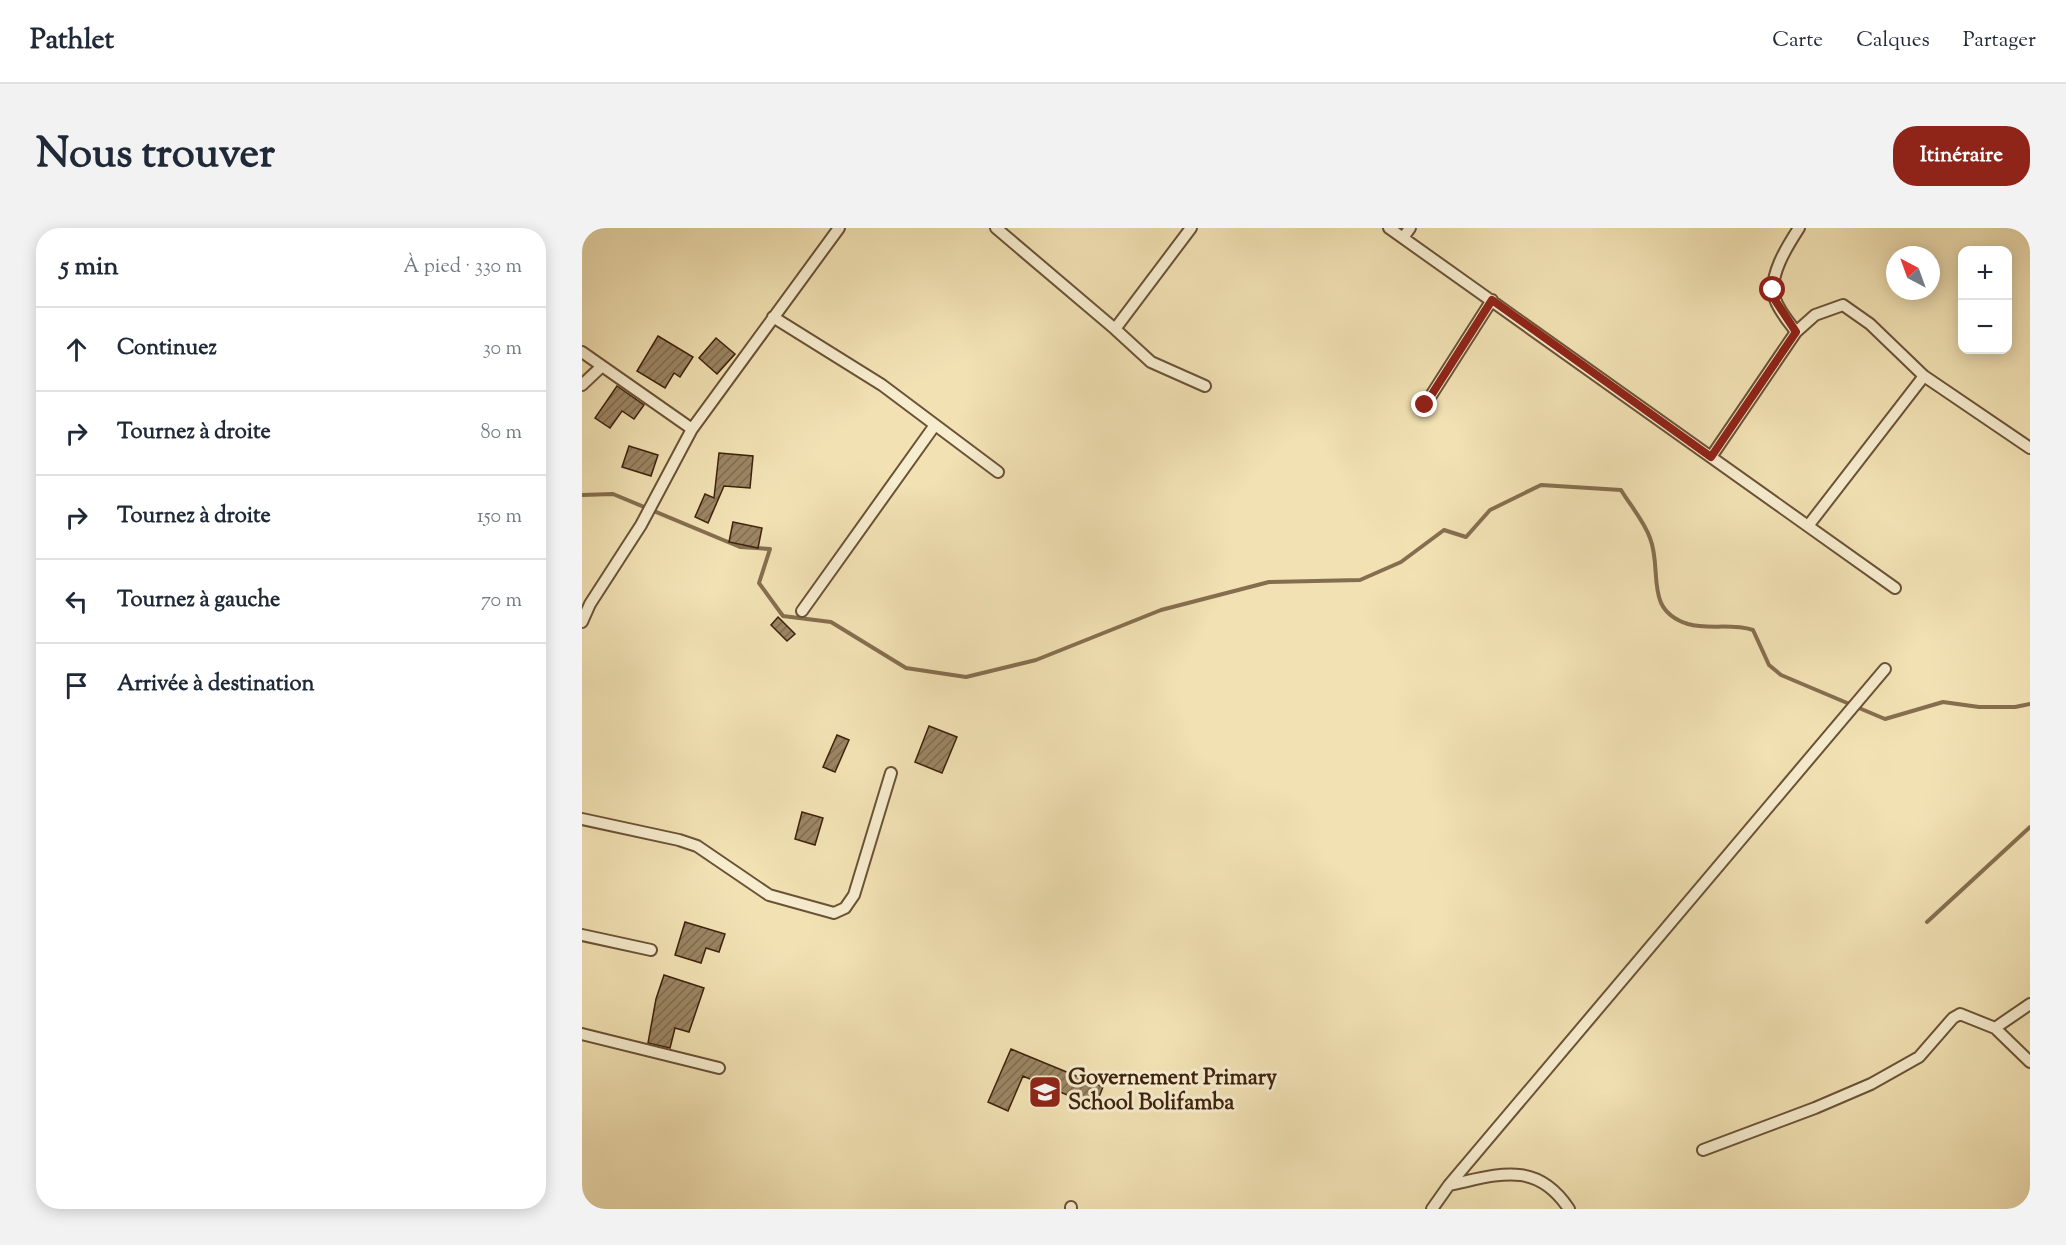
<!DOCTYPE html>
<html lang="fr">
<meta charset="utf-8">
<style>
:root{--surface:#fff;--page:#f2f2f3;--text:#1f2937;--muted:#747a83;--line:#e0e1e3;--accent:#8f2418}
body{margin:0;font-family:"Sorts Mill Goudy",serif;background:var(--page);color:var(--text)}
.controls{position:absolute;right:18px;top:18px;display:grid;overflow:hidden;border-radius:12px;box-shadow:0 3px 15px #0003}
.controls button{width:54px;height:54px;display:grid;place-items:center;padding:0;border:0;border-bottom:2px solid var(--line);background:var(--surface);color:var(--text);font:30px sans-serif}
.compass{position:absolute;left:1304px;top:18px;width:54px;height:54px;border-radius:50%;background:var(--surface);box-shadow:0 3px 15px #0003;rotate:319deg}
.stop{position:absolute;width:18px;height:18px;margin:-14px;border:4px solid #8f2418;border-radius:50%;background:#fff}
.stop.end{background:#8f2418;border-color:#fff;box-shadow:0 2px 6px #0008}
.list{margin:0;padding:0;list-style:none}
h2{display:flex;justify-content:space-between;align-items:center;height:78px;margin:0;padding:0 24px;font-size:26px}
h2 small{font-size:20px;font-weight:400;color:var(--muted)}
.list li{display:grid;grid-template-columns:39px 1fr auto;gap:18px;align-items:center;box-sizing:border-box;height:84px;padding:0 24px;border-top:2px solid var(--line)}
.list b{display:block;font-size:22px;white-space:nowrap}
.list em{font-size:20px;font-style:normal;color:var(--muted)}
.icon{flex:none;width:33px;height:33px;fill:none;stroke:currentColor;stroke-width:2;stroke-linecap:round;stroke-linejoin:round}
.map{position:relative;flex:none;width:1448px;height:981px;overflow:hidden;border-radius:24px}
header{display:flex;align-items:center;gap:36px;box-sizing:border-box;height:84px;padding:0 30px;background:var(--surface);border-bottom:2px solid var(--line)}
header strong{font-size:28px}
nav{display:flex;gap:33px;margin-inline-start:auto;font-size:21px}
.intro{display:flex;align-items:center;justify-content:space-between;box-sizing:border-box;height:144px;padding:0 36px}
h1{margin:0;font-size:42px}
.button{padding:15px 27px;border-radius:24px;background:var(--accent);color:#fff;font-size:21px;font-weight:700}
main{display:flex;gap:36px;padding:0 36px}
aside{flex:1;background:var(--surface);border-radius:24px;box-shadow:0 3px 15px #0003}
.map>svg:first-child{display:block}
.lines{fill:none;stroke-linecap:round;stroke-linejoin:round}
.stream{stroke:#856e4f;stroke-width:4}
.building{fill:url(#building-hatch);stroke:#3e220d;stroke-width:1.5}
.minor-casing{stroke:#6b5236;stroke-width:14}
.minor{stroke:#f6ecce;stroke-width:10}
.route{stroke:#8f2418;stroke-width:8}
.labels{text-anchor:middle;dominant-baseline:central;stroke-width:6;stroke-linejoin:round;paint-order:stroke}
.poi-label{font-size:22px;font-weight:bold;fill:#3e220d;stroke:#f6ecce;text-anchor:start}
</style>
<header>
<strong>Pathlet</strong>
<nav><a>Carte</a><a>Calques</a><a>Partager</a></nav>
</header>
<div class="intro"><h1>Nous trouver</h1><a class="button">Itinéraire</a></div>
<main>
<aside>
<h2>5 min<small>À pied · 330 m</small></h2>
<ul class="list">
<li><svg class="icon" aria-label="ahead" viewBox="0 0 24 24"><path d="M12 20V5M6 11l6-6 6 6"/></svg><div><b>Continuez</b></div><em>30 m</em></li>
<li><svg class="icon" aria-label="right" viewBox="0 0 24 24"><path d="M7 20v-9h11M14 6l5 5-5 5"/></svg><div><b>Tournez à droite</b></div><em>80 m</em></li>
<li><svg class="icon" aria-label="right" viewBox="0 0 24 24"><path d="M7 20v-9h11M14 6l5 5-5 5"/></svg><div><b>Tournez à droite</b></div><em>150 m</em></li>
<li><svg class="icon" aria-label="left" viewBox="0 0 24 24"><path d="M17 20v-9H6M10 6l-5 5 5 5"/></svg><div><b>Tournez à gauche</b></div><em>70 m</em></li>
<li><svg class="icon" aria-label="arrive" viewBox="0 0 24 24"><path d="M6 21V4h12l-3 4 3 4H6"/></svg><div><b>Arrivée à destination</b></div></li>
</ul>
</aside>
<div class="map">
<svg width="1448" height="981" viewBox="0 0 1448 981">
<defs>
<pattern id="building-hatch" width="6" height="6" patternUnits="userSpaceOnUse" patternTransform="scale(1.5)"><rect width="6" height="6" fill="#9b8563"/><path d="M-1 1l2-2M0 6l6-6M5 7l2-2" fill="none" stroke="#806c50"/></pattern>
</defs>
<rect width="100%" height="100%" fill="#f1e1b3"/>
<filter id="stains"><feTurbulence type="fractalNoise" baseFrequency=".00333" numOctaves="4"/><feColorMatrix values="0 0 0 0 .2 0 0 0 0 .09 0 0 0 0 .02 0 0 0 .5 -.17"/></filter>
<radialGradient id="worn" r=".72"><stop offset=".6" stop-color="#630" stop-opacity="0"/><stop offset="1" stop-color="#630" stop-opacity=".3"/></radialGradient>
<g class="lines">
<path class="stream" d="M0 267 31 266 158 319 188 321 177 355 201 388 249 394 324 440 384 449 454 432 579 382 687 354 778 352 819 334 862 302 884 309 908 282 959 257 1039 262C1048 277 1062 293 1068 310 1081 343 1061 382 1106 396 1127 402 1149 395 1171 402L1187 437 1199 447 1303 491 1361 474 1397 479H1433L1448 476
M1345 694 1448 599"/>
</g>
<path class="building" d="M76 108 111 129 98 149 92 145 83 160 55 143Z
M134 110 153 126 135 146 117 130Z
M35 158 62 177 52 191 40 183 28 200 13 190Z
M47 218 76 227 69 248 40 239Z
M137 225 171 228 168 260 142 258 126 295 113 289 123 266 132 270Z
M151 294 180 300 176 320 147 314Z
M196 389 213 406 205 413 189 397Z
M347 498 375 509 360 545 333 534Z
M255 507 267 512 253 544 241 539Z
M220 584 241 590 233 617 213 611Z
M103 694 143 706 137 724 124 720 119 735 93 727Z
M82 747 122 760 107 804 93 800 88 820 66 815 74 771Z
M429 821 521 859 513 879 441 848 426 883 406 874Z"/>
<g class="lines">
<g class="minor-casing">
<path id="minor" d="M414 0 533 101 609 0
M807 0 1313 360
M1217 0C1206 17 1185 49 1193 71 1197 83 1207 94 1214 104L1233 87 1261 77 1288 96 1342 148
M821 10 828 0
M191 89 300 157 416 244
M533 101 569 134 623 158
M0 124 110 201
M0 157 20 138
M843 177 910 72
M1129 229 1214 104
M1226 298 1342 148 1448 220
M220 383 353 197
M0 394 8 376 59 297 110 201 257 0
M0 591 97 612 115 618 187 667 252 685 263 680 272 667 309 545
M0 707 69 722
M1413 800 1448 776
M0 806 137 840
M1121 922 1233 880 1289 856 1337 829 1371 790 1378 786 1413 800 1448 834
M867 957C915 947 954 931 987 981
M489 981V979
M850 981 867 957 1303 441"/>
</g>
<use href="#minor" class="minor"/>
</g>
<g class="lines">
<path class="route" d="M843 177 910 72 1129 229 1214 104 1193 72 1191 62"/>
</g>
<defs>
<g id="school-square" transform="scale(1.725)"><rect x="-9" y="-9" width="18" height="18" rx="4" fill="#8f2418" stroke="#f6ecce"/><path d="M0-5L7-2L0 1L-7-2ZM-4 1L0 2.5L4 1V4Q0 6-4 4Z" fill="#fff"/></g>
</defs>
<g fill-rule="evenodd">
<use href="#school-square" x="463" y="864"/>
</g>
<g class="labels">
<g class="poi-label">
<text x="486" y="851">Governement Primary<tspan x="486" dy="25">School Bolifamba</tspan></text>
</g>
</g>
<rect width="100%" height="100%" filter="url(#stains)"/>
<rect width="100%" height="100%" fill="url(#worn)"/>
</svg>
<div class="controls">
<button>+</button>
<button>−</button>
</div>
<svg class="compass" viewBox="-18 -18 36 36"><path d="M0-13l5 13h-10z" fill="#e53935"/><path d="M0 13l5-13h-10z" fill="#747a83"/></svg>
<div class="stop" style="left:1191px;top:62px"></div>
<div class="stop end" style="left:843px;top:177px"></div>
</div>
</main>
